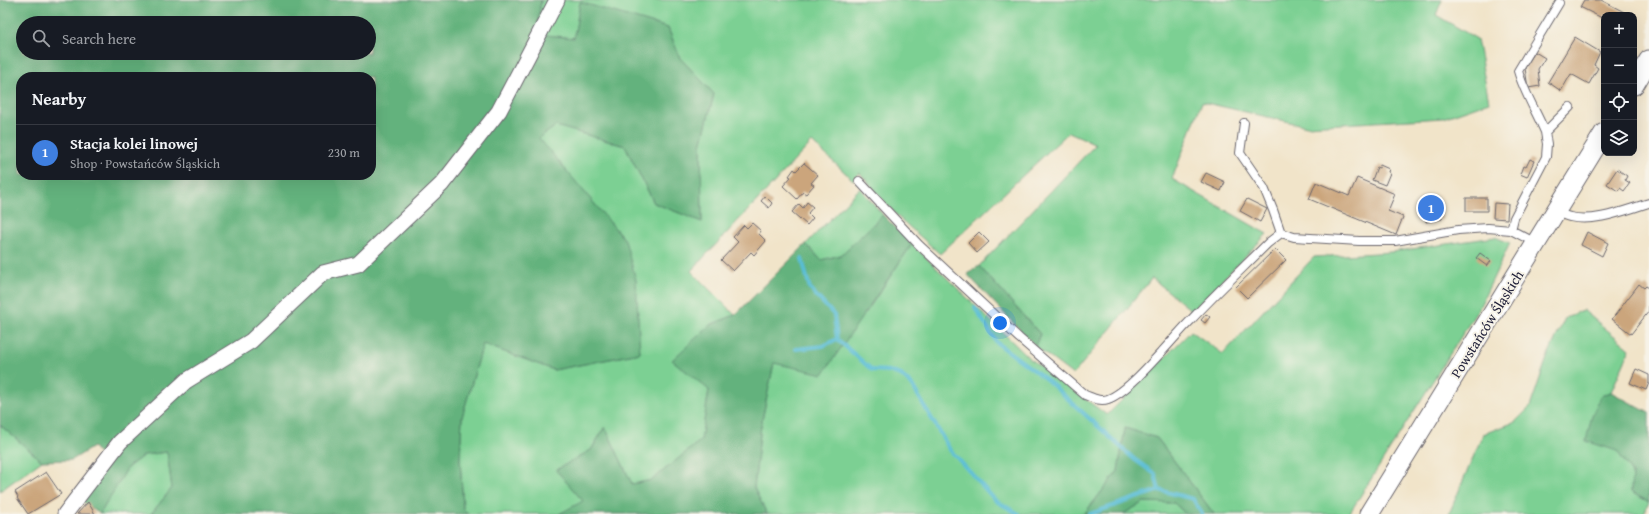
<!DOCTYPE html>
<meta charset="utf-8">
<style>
:root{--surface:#171b24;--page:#20242c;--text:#f1f3f6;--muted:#9ea1a6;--line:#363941;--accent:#1f6fb2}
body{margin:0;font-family:"Gentium Book Plus",serif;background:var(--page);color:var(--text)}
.controls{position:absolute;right:12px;top:12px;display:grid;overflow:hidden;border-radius:8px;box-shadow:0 4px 16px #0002}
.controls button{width:36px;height:36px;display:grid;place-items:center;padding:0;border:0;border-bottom:1px solid var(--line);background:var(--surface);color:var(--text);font:20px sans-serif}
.you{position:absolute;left:1000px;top:323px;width:14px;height:14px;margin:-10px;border:3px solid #fff;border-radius:50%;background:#1a73e8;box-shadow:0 0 0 6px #1a73e833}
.badge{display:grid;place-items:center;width:26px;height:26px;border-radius:50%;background:var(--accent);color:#fff;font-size:13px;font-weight:700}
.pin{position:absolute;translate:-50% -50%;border:2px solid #fff;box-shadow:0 1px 4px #0006}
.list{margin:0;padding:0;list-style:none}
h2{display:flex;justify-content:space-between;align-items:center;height:52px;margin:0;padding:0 16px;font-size:17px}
h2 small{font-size:13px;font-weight:400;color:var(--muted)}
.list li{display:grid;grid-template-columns:26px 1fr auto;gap:12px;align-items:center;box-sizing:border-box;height:56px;padding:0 16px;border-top:1px solid var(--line)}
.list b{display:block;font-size:15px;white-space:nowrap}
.list p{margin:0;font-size:13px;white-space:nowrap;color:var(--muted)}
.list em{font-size:13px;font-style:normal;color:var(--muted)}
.icon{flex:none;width:22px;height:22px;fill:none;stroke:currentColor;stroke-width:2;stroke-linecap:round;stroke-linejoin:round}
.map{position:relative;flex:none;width:1649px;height:514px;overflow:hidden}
.search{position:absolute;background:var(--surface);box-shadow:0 4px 16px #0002;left:16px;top:16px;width:360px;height:44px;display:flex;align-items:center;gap:10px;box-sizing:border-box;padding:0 14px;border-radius:22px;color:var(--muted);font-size:15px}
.panel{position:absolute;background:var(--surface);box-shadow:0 4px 16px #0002;left:16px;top:72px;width:360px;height:108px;border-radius:16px}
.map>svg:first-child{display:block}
.green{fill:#7bd093;stroke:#4e7967}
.forest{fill:#64b27d;stroke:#436a5c;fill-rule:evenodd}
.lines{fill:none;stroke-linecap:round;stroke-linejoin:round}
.stream{stroke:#58bdd6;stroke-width:4}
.building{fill:#cba57b}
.service-casing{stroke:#6a666d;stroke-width:10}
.minor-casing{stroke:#6a666d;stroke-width:17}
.tertiary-casing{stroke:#6a666d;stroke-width:21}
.service{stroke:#fff;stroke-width:8}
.minor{stroke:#fff;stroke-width:15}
.tertiary{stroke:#fff;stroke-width:19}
.labels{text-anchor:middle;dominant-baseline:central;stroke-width:4;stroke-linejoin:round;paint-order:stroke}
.street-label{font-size:14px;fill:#22223b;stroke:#f7f3e8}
</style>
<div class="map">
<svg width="1649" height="514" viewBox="0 0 1649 514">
<rect width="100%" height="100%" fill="#f7f3e8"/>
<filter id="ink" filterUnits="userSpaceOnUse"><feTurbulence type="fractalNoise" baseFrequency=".025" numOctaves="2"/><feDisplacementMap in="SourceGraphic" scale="8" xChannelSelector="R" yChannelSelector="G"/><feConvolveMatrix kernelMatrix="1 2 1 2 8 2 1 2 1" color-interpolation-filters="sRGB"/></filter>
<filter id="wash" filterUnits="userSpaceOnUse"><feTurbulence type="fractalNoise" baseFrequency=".012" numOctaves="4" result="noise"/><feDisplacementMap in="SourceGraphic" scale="16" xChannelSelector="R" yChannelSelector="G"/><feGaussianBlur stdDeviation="0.9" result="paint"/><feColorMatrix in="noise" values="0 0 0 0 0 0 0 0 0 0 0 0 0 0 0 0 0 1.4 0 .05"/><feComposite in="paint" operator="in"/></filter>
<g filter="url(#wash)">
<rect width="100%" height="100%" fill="#f1e4c9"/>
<path class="green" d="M541 0H1442L1436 15 1477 39 1489 102 1443 118 1307 126 1202 102 1172 179 1267 234 1192 311 1152 278 1073 375 1035 346 1040 334 979 266 1096 144 1069 132 940 254 897 216 860 173 853 180 812 142 691 271 735 315 710 325 709 390 701 440 652 480 632 484 605 427 591 450 556 470 584 502 559 514H467L463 508 460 459 462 417 483 344 554 370 640 353 625 240 538 138 556 126 625 146 654 203 702 222 701 145 714 94 680 58 668 28 580 3 574 38 536 34Z
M860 188 883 215 841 255 821 260 806 244Z
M1495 237 1510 243 1479 308 1349 514H1214L1157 438 1125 428 1118 471 1084 514H767L754 488 761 425 774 362 865 314 912 244 1029 358 1107 415 1191 331 1223 354 1314 257 1391 252Z
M1583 310 1630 349 1611 392 1601 396 1617 450 1632 473 1631 492 1649 502 1644 514H1449L1483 434 1515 422 1530 407 1548 355 1565 318Z
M0 425 42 461 0 491Z
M167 452 172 488 151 514H100L128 467 144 455Z
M1144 502 1174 503 1186 514H1123Z"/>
<path class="forest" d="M0 0H541L536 34 574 38 580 2 668 28 680 58 714 94 701 145 702 222 654 203 625 146 556 126 539 138 625 240 636 280 640 353 554 370 483 344 462 417 460 459 463 508 467 514H151L172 488 167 452 144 455 128 467 100 514 75 496 106 463 93 447 72 460 42 461 0 425ZM23 23H369V53H23ZM21 77H371V175H21Z
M883 215 912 244 823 374 774 363 761 425 754 488 767 514H559L583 501 556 470 591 450 605 427 632 484 652 480 701 440 709 390 672 360 710 325 735 315 806 244 821 260 841 255Z
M979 266 1040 334 1035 346 967 274Z
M1611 392 1649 413V502L1631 492 1632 473 1617 451 1586 441 1592 415 1601 396Z
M1125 428 1157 438 1214 514H1186L1174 503 1144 502 1123 514H1084L1118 471Z"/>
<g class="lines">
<path class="stream" d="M802 259 810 289 834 315 837 339 872 370 889 371 901 375 912 385 950 450 996 501 1019 514
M975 308 997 343 1047 380 1134 459 1155 474 1159 490
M796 349 823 346 837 339
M1090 514 1159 490 1193 499 1202 514"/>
</g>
<g id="blocks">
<path class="building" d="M1584 0H1601L1624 12 1622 15H1604V19L1580 7Z
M1575 37 1600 52 1594 65 1598 68 1589 84 1571 74 1561 91 1548 82Z
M1535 52 1545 58 1538 69 1540 86 1528 88 1525 68Z
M1530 159 1534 161 1527 177 1520 174 1523 166 1526 167Z
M804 163 818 175 811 183 814 185 806 194 803 192 797 199 783 186 791 177 789 176 794 169 796 171Z
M1380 165 1389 169 1388 172 1390 173 1385 185 1372 180 1377 167 1379 168Z
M1617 169 1627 176 1625 180 1630 183 1624 191 1620 188 1618 191 1607 184Z
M1206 173 1225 182 1221 191 1201 182Z
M1357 178 1395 194 1388 211 1403 217 1396 235 1309 199 1316 182 1349 196Z
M765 196 772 203 769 208 761 201Z
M1466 198H1487V211H1466Z
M1247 199 1267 209 1260 222 1240 211Z
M807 202 813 207 808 213 813 218 807 225 792 212 799 204 803 208Z
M1436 203 1437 208H1440L1442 219 1426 222 1424 210 1427 209 1426 205Z
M1494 203 1508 204 1507 219 1493 218Z
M752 223 761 231 759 234 766 241 754 255 751 252 733 271 721 260 738 242 733 237 744 225 747 228Z
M979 232 989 242 977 253 968 243Z
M1587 232 1608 243 1602 256 1581 245Z
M1275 249 1286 260 1247 298 1236 287Z
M1480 253 1491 261 1487 266 1476 258Z
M1639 284 1644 288 1646 286 1649 288V311L1631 334 1612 319Z
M1206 314 1210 317 1205 323 1201 320Z
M1636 369 1649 375V383L1646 390 1630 383Z
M46 472 61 494 28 514 17 498 18 497 15 492Z
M88 502 95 514H77Z"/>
</g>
</g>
<g filter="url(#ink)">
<use href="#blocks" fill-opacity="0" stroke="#6a666d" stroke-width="1"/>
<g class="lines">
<g class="service-casing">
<path id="service" d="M1244 123 1240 153 1264 188 1273 210 1281 233
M1545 132C1536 111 1524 92 1518 71L1559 3
M859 181 919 245 1019 338 1085 395C1093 398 1100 402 1108 399 1131 391 1171 340 1190 321 1215 294 1242 269 1268 243L1281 233 1294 237 1359 241H1395L1458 230 1488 228 1511 230 1536 243
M1556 211C1560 213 1565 216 1570 217 1595 223 1625 210 1649 203
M1511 230 1514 218 1546 157 1547 144 1545 132 1570 107"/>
</g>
<g class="minor-casing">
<path id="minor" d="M65 514 120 442 186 381 251 341 323 273 358 264 442 184 499 111 557 0"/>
</g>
<g class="tertiary-casing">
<path id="tertiary" d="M1634 85 1649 60
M1369 514 1604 133"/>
</g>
<use href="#service" class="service"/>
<use href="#minor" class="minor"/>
<use href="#tertiary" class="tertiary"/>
</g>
</g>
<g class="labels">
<g class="street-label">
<text transform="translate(1487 324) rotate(-58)">Powstańców Śląskich</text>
</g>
</g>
</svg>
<div class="controls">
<button>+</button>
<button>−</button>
<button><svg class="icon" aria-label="locate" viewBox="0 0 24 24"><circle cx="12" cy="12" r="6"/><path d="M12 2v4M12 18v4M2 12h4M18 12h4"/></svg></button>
<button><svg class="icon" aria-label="layers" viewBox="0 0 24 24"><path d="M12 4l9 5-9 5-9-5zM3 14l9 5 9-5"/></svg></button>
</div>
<div class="you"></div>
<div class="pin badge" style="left:1431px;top:208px;background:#3f7fe0">1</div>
<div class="search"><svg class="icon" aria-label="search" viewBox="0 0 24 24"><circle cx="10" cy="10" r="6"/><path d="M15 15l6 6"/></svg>Search here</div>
<section class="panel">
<h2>Nearby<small></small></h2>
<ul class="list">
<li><span class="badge" style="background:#3f7fe0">1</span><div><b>Stacja kolei linowej</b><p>Shop · Powstańców Śląskich</p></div><em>230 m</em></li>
</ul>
</section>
</div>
